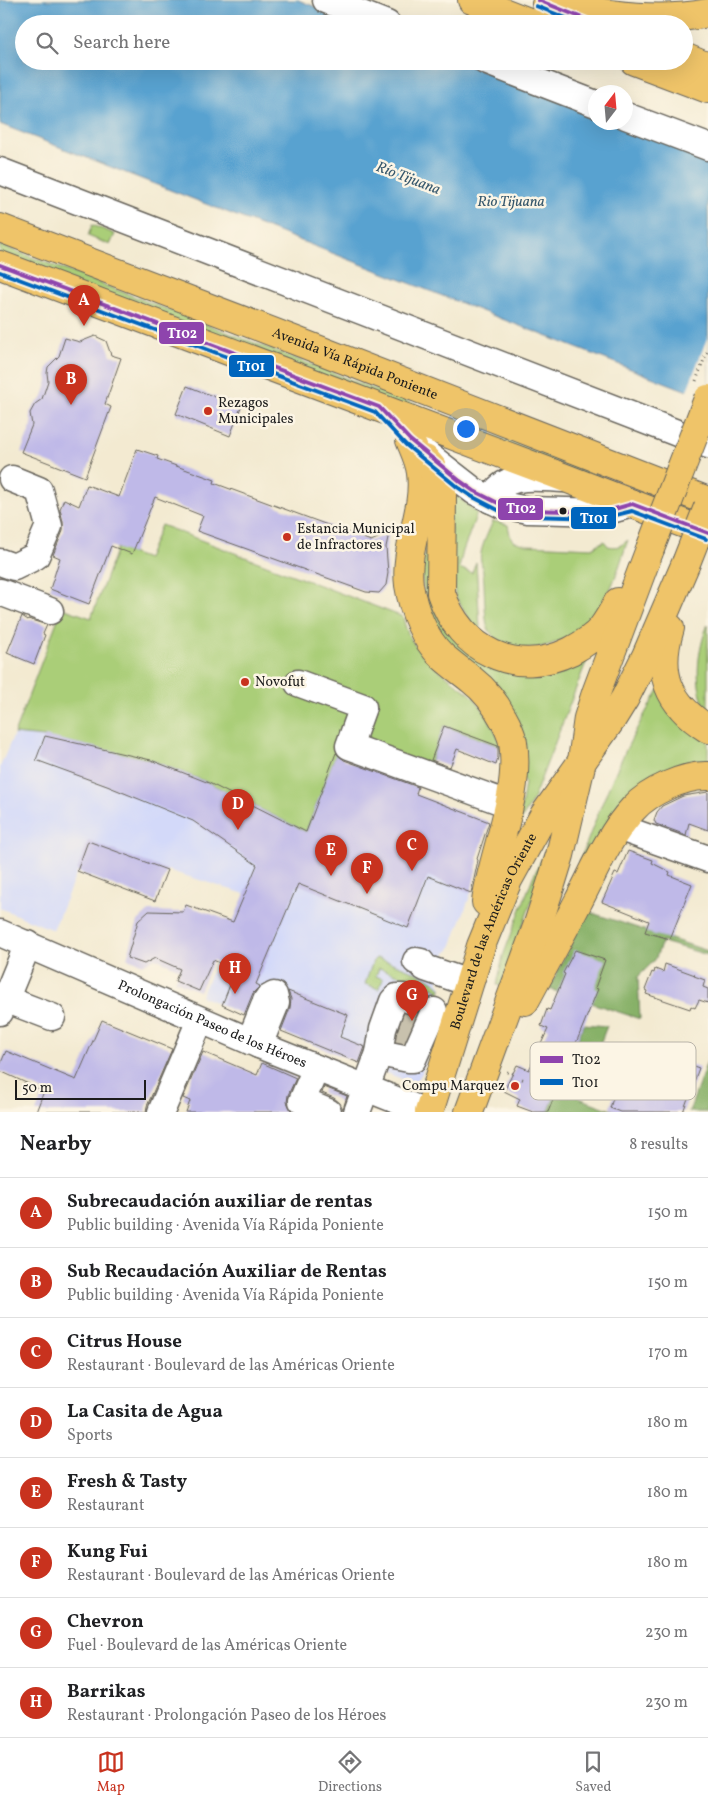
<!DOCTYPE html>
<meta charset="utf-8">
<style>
:root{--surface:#fff;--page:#f2f2f2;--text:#202124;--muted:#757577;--line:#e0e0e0;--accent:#c8321e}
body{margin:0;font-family:Vollkorn,serif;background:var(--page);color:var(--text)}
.compass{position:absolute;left:588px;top:85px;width:45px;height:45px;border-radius:50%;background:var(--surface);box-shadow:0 5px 20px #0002;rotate:16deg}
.scale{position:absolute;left:15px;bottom:12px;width:131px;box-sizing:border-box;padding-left:5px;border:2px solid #1c1c1c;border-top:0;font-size:14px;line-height:18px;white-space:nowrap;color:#1c1c1c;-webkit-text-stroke:4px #fcf5e5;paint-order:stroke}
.you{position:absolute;left:465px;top:428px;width:18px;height:18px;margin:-12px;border:4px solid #fff;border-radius:50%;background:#1a73e8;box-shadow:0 0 0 8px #1a73e833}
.badge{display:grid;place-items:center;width:32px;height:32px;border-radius:50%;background:var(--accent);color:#fff;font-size:16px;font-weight:700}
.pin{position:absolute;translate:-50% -41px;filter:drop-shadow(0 1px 2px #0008)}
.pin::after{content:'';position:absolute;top:26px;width:18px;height:15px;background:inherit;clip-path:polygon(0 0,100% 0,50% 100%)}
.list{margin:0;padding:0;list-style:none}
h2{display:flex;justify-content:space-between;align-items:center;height:65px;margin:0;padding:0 20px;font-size:21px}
h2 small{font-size:16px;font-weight:400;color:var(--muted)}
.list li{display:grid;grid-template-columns:32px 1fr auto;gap:15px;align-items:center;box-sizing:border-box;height:70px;padding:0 20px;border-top:1px solid var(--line)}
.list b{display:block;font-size:19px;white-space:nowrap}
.list p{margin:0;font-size:16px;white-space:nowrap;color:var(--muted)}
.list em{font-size:16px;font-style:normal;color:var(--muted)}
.icon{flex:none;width:28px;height:28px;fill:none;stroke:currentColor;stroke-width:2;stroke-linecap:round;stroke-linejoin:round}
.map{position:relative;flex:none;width:708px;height:1112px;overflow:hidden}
.search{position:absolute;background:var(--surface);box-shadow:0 5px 20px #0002;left:15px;right:15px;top:15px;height:55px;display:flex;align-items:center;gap:12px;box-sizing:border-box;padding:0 18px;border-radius:28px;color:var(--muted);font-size:19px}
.sheet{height:625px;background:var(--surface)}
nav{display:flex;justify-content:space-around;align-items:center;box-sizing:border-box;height:70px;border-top:1px solid var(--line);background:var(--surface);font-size:14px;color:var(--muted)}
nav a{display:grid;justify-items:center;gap:2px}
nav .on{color:var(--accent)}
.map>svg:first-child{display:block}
.built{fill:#d3d9f9}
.green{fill:#aace78;stroke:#63754a}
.forest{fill:#87b168;stroke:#526642}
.water{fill:#59a2d0;stroke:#3a5f76}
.pier{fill:#f3ead1}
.building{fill:#bfb9e8}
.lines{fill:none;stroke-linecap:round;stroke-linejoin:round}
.minor-tunnel{stroke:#c8c1ad;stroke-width:26;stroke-dasharray:26 13;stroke-linecap:butt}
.minor-casing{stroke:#67645b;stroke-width:29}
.major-casing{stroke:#67645b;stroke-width:30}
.highway-casing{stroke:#67645b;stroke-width:30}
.path{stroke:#67645b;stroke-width:3;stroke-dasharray:1 4;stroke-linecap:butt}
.minor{stroke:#fff;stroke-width:26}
.major{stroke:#efc469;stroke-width:28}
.highway{stroke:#efc469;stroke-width:28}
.major-bridge-casing{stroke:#67645b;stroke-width:30;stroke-linecap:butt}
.path-bridge{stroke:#67645b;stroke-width:3;stroke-dasharray:1 4;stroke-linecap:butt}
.major-bridge{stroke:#efc469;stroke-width:28}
.bus-1-casing{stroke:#fcf5e5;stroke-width:8}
.bus-2-casing{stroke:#fcf5e5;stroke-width:8}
.bus-1{stroke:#8e44ad;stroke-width:4}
.bus-2{stroke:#0065bd;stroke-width:4}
.poi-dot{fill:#c8321e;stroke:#fcf5e5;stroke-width:2}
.bus-dot{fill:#1c1c1c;stroke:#fcf5e5;stroke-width:2}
.labels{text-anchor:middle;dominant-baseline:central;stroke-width:5;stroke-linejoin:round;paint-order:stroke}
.street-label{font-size:14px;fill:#1c1c1c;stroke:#fcf5e5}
.poi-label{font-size:14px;fill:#1c1c1c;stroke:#fcf5e5;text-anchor:start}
.water-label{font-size:15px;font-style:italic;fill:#37586d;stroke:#fcf5e5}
.key{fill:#fcf5e5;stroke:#b9b4a9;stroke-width:1}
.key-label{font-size:14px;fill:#1c1c1c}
.line-badge{stroke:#fcf5e5;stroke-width:2}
.badge-label{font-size:14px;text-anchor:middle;font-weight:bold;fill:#fff}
</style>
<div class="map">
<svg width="708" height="1112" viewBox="0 0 708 1112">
<rect width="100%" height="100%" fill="#fcf5e5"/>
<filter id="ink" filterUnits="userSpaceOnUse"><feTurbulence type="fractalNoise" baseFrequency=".02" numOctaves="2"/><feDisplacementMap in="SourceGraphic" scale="10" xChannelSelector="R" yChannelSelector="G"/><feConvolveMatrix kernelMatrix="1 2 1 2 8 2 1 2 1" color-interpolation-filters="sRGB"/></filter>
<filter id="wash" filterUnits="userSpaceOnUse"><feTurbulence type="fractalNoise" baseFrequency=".0096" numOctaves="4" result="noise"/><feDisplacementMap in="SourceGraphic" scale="20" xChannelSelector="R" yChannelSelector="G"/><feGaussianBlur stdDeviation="1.12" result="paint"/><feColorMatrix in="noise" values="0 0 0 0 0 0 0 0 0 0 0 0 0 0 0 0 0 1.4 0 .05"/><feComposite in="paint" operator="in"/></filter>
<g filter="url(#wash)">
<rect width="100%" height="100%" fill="#f3ead1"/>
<path class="built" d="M14 734 45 737 151 760 209 783 478 860 471 893 450 950 445 954 438 981 442 987 422 1073 417 1081H408L359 1063 272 1028 201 996 245 894 167 870 155 901 77 872 53 930 0 908V767Z"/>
<path class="green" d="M92 225 115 234 110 245 88 236Z
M0 245 708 517V520L0 257Z
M448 488 477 513 463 551 459 568 472 573 476 562 480 629 476 631 455 595Z
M493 521 508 525 510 535 513 541 527 545 592 548 604 541 608 546C617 548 621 546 628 540 618 569 609 604 586 625 563 645 506 665 488 628 484 618 485 585 483 572 483 566 479 559 481 553 483 542 489 531 493 521Z
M161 525 403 617C409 650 434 665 458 685 463 689 469 692 473 697 486 711 495 730 502 747L444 726 428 767 343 736 306 832 209 783 151 760 45 737 14 734 62 608 91 618 117 548 147 559Z
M427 531 473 655 590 652 532 802 519 823 525 783 457 657 430 621 422 579Z
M708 624V713C693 687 697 651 708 624Z
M659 690 708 741V764H686L665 772 567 898C592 826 618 756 659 690Z
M552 839H554L501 986 497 985 503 956 533 877Z
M376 958C389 961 435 978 441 988L439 999 437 996V989L379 968 376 976 383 979 379 989 365 984 373 961Z"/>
<path class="forest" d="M586 911 708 951V955L662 942 655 960 638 977 640 1019 549 989Z
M584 1024 607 1026 579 1098 617 1112H548Z
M708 1059V1112H689Z"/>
<path class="water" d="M0 0H298L360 24H24V61H458L595 114 596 122 618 123 708 157V399L0 124Z"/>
<path class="pier" d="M708 336V401L686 393Z"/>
<g id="blocks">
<path class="building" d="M95 336 106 341 111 355 121 358 105 404 111 407 85 477 21 452 32 425 30 413 35 404 42 399 48 381 47 373 48 367 59 356 65 338 80 342Z
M187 386 241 407 230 436 176 414Z
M137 449 158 456 157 459 215 480 214 483 371 541 389 533 386 547 388 573 386 585 379 593 366 592 197 531 203 516 155 497 132 554 111 546 89 604 50 589 60 558 53 555 63 531V522L60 509 64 499 79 506 87 485 119 497Z
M22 616 28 620V619L47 625 43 634 45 635 34 664 7 653Z
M444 726 498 746V757L496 765 457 749 450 767 431 760Z
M45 736 151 760 209 783 306 832 336 753 344 760 418 787 416 794 489 822 477 859 478 860 471 893 428 876 408 928 298 884 256 984 260 986 253 993 244 1015 222 1005 236 970 213 960 199 991 175 981 180 969 155 958 144 964 127 958 138 921 149 911 183 912 186 905 233 922 257 865 193 821 107 786 36 760Z
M708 792V830L689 823 686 835 656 824 654 820 657 812 662 806 683 796Z
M88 841 167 870 155 901 77 871Z
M628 851 653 860 652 863 670 872 669 875 692 884 670 939 645 932 649 921 602 902 615 873 618 874Z
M575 950 605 960 595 988 598 989 548 1112H533L517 1106 520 1099 504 1091 517 1065 529 1070 548 1029 541 1026 547 1009 550 1010 565 974 563 973Z
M665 964 695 975 694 976 705 980 703 987 708 989V1003L699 1000 695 1008 691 1006 690 1009 646 994 647 991 645 990 652 972 654 973 655 969 663 972Z
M288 991 348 1015 340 1037 365 1047 359 1063 281 1031 290 1008 291 999Z
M417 1013 404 1043 396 1041 404 1014 411 1015Z
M102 1020 172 1049 147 1106 146 1112H36L44 1091 0 1071V1065L6 1051 76 1080Z
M203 1052 257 1075 262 1063 296 1078 288 1095 287 1102 292 1112H186L190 1101 183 1098Z
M627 1053 668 1067 671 1058 699 1068 683 1112H620L610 1108Z
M324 1087 347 1096 343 1109 340 1103 334 1098 322 1093Z"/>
</g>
</g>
<g filter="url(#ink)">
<use href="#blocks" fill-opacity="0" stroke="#67645b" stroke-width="1"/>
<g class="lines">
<path class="minor-tunnel" d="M402 1017 421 1026
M395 1034 413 1043"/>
<g class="minor-casing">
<g id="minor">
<path d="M326 0 387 24"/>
<path d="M485 61 596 104"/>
<path d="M626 116 708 147"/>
<path d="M0 171 708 445"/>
<path d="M420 449 474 491 502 505 528 510 604 512 632 504"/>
<path d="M491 500C504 471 537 478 563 479"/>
<path d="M0 562 14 567 36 556 49 526 39 490 12 479"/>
<path d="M0 592 50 611"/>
<path d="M298 683 363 707 349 746 508 804"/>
<path d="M618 827 708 859"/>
<path id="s1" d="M0 933 259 1045 426 1112"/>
<path d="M416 961 421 962 425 968 469 983"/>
<path d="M5 999 52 1017"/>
<path d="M0 1012 28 944"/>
<path d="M250 1041 267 999 274 995 276 1003 259 1045"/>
<path d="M379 1053 409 1059H413L434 1011"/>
<path d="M316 1068 302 1101 328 1112"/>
<path d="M161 1112 200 1020"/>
<path d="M357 1112 379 1053 383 1029 393 1001 397 997H403L410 1000"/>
</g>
</g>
<g class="major-casing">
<g id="major">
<path d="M546 4C602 13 652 24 708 13"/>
<path d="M684 57 708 67"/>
<path d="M0 265 555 474 708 533"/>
<path d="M410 440C414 450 420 462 421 473 426 511 404 547 409 585 413 610 424 639 442 656 452 665 462 672 472 680 485 690 495 703 503 718 507 725 511 734 513 742 521 795 493 851 486 902"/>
<path d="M425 459 432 467 442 494 441 593C460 651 516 678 571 651 582 645 594 638 602 628 608 620 613 611 618 602"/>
<path d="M670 628C656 673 668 704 708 729"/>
<path d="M525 1001C542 969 560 937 577 904 594 872 608 836 633 809 649 791 685 775 708 776"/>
<path id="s2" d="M429 1112 481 946 508 880 544 815 612 719 625 698 646 656 686 563"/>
<path d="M469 1112 538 924 552 881 560 855 582 761 588 718 596 693 650 549"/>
</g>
</g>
<g class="highway-casing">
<g id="highway">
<path d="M472 0 534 24"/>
<path d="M634 61 708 89"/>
<path id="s3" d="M0 228 299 342 708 501"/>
</g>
</g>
<path class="path" d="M507 1072 513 1074
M522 1079 525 1080"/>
<use href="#minor" class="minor"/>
<use href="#major" class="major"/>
<use href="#highway" class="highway"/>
<g class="major-bridge-casing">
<path id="major-bridge" d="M650 549 708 399
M686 563 708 507"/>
</g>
<path class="path-bridge" d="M696 381 708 349"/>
<use href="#major-bridge" class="major-bridge"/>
<g class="bus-1-casing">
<path id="bus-1" d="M538 0 597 24
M0 265 379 407 410 440 460 481 474 491 502 505 528 510 604 512 632 504 708 533"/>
</g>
<g class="bus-2-casing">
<path id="bus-2" d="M536 6 581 24
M0 272 375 412 406 445 456 486 471 496 500 511 527 516 604 518 632 511 706 539"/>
</g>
<use href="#bus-1" class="bus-1"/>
<use href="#bus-2" class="bus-2"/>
</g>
</g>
<g class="poi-dot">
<circle cx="208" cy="411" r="5"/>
<circle cx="287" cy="537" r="5"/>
<circle cx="245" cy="682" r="5"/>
<circle cx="515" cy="1086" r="5"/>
</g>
<circle class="bus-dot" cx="563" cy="511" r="4.5"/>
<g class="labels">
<g class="street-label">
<text stroke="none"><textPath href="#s3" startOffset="380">Avenida Vía Rápida Poniente</textPath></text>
<text stroke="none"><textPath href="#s2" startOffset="192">Boulevard de las Américas Oriente</textPath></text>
<text stroke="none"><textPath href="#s1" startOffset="231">Prolongación Paseo de los Héroes</textPath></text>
</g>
<g class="poi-label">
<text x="218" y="403">Rezagos<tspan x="218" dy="16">Municipales</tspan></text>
<text x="297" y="529">Estancia Municipal<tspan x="297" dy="16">de Infractores</tspan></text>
<text x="255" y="682">Novofut</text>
<text x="505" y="1086" text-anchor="end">Compu Marquez</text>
</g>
<g class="water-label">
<text transform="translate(408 179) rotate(21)">Río Tijuana</text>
<text x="511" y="202">Rio Tijuana</text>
</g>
</g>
<rect x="530" y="1042" width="166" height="58" rx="8" class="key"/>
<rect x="540" y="1056" width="23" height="7" fill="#8e44ad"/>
<rect x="540" y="1079" width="23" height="6" fill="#0065bd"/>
<g class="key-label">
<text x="572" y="1064">T102</text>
<text x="572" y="1087">T101</text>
</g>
<g class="line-badge">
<rect x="158" y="321" width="47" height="24" rx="5" fill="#8e44ad"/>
<rect x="228" y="354" width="47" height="24" rx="5" fill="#0065bd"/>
<rect x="497" y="497" width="47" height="24" rx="5" fill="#8e44ad"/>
<rect x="570" y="506" width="47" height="24" rx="5" fill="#0065bd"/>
</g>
<g class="badge-label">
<text x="182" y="338">T102</text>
<text x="251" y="371">T101</text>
<text x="521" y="513">T102</text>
<text x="594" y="523">T101</text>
</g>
</svg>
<svg class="compass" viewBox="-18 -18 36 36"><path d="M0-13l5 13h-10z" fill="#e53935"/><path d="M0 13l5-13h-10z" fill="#757577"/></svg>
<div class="scale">50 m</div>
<div class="you"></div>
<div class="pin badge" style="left:84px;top:326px">A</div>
<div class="pin badge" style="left:71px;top:405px">B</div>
<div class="pin badge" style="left:412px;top:871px">C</div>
<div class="pin badge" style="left:238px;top:830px">D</div>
<div class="pin badge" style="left:331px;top:876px">E</div>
<div class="pin badge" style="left:367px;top:894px">F</div>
<div class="pin badge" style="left:412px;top:1021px">G</div>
<div class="pin badge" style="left:235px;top:994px">H</div>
<div class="search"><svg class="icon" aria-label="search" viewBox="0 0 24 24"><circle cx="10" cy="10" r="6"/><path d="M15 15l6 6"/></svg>Search here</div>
</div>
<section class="sheet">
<h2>Nearby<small>8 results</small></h2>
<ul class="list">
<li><span class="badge">A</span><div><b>Subrecaudación auxiliar de rentas</b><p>Public building · Avenida Vía Rápida Poniente</p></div><em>150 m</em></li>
<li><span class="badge">B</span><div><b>Sub Recaudación Auxiliar de Rentas</b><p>Public building · Avenida Vía Rápida Poniente</p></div><em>150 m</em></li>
<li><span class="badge">C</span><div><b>Citrus House</b><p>Restaurant · Boulevard de las Américas Oriente</p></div><em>170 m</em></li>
<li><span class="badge">D</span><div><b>La Casita de Agua</b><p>Sports</p></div><em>180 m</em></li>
<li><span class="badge">E</span><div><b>Fresh &amp; Tasty</b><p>Restaurant</p></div><em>180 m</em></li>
<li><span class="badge">F</span><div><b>Kung Fui</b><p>Restaurant · Boulevard de las Américas Oriente</p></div><em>180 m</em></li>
<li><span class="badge">G</span><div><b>Chevron</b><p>Fuel · Boulevard de las Américas Oriente</p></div><em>230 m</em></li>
<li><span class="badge">H</span><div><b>Barrikas</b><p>Restaurant · Prolongación Paseo de los Héroes</p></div><em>230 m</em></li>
</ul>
</section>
<nav>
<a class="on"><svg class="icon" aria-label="map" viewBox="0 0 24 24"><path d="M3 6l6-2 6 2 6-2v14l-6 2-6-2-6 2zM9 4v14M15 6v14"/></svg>Map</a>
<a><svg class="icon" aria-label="directions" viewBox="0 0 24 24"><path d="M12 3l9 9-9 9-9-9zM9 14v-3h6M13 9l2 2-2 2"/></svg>Directions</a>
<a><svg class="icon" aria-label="saved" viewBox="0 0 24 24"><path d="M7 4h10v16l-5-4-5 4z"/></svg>Saved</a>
</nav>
